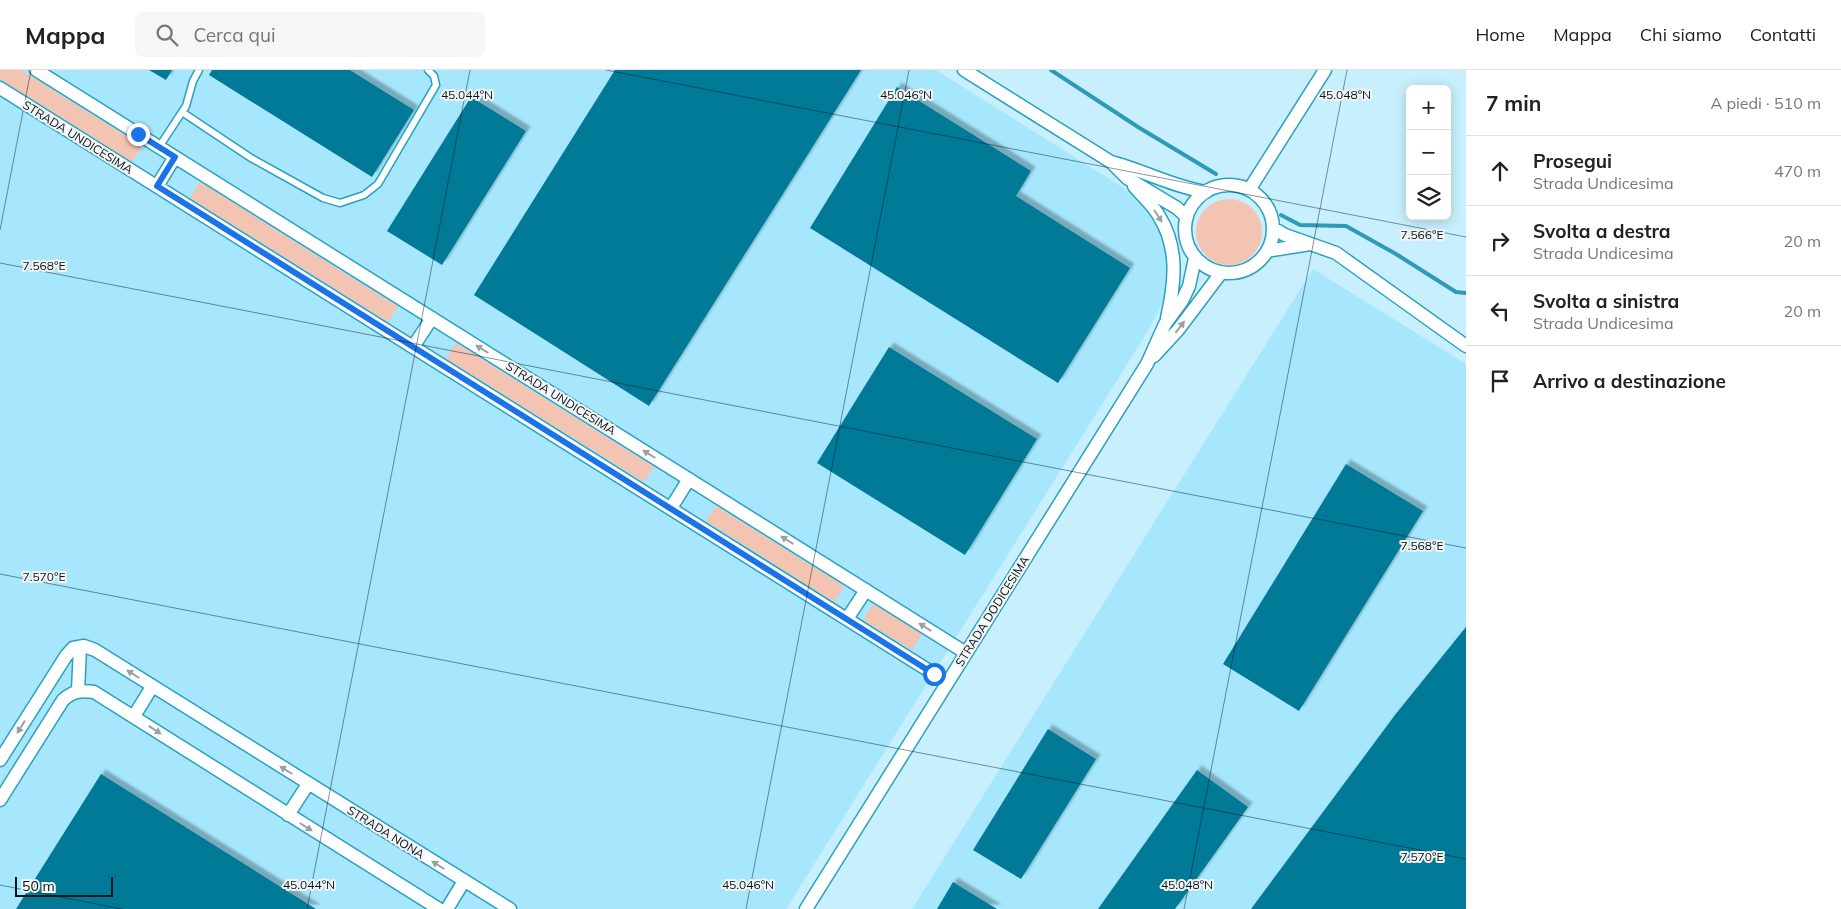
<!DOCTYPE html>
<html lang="it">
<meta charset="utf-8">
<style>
:root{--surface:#fff;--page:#f6f6f6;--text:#222;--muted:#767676;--line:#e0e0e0}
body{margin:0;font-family:Mulish,sans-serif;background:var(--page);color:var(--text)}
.controls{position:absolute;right:15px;top:15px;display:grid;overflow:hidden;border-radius:8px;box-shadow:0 2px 12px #0003}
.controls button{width:45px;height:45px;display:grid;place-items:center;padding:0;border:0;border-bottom:1px solid var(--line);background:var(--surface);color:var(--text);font:25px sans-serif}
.scale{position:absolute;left:15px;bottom:12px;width:98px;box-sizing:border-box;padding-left:5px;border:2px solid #00151c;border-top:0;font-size:14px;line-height:18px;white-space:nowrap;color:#00151c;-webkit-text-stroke:4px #f4f4f4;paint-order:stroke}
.stop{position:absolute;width:15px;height:15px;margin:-11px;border:4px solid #1a73e8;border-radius:50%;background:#fff}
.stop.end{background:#1a73e8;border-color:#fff;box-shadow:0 1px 5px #0008}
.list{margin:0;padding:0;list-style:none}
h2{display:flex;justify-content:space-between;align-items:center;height:65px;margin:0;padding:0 20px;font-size:21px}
h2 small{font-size:16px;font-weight:400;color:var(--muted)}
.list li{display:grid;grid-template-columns:32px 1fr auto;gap:15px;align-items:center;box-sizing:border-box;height:70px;padding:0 20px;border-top:1px solid var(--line)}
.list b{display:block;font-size:19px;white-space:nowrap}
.list p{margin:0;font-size:16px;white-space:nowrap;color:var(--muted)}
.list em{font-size:16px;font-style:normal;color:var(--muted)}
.icon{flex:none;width:28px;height:28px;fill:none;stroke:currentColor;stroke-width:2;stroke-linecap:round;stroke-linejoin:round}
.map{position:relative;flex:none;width:1466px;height:839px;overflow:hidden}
header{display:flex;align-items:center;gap:30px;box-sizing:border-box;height:70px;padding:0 25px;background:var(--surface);border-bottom:1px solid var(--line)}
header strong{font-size:24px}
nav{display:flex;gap:28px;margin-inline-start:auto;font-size:18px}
.search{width:350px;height:45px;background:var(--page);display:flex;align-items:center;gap:12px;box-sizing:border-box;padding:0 18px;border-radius:8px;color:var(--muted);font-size:19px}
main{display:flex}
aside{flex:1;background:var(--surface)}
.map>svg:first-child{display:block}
.built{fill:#a6e7fd}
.green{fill:#f3c4b2}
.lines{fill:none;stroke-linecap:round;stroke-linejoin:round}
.stream{stroke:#2f99b8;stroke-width:4}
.building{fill:#037a96;filter:url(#shadow)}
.lane-casing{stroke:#2aa0c1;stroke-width:9}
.street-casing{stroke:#2aa0c1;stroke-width:15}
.lane{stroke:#fff;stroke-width:6}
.street{stroke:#fff;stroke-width:12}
.oneway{fill:#99a1a4}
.route{stroke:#1a73e8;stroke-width:6}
.ticks{fill:none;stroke:#00151c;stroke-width:1;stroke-opacity:0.45}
.labels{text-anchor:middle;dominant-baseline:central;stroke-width:4;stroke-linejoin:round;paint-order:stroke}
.street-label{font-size:12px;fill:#00151c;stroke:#f4f4f4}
.ticks-label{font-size:12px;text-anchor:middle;fill:#00151c;stroke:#f4f4f4;stroke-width:4;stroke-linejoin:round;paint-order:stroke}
</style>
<header>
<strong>Mappa</strong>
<div class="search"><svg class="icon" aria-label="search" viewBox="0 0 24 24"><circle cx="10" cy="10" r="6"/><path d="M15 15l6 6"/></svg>Cerca qui</div>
<nav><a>Home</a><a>Mappa</a><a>Chi siamo</a><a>Contatti</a></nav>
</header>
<main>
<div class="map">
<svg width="1466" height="839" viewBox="0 0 1466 839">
<defs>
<filter id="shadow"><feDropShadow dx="4.5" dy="-4.5" stdDeviation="1" flood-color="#0004"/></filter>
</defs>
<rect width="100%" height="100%" fill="#c8effd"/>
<path class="built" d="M0 0H936L1127 120 1140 131 1161 159 1168 191 1164 229 1155 248 1143 269 786 839H0Z
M1313 199 1466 294V839H912Z"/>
<path class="green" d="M0 0H21L142 76 132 92 0 9Z
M200 112 398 237 388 252 190 128Z
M1196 162a33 33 0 1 1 66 0a33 33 0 1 1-66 0Z
M456 273 654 397 644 412 446 289Z
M716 436 844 516 834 532 706 451Z
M873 534 922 564 912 580 863 550Z"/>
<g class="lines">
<path class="stream" d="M1051 0 1138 57 1216 104
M1281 145 1300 155 1346 156 1396 184 1456 222 1466 223"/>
</g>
<path class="building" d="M149 0H172L166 10Z
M212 0H350L414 40 372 107 209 5Z
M615 0H861L649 336 474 225Z
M897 17 1031 101 1016 126 1130 198 1058 313 810 158Z
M471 27 526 61 442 195 387 161Z
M889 277 1037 369 965 485 817 393Z
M1346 394 1423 441 1299 641 1223 594Z
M1466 557V839H1251L1395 645Z
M1048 659 1096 689 1021 809 973 780Z
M1197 700 1248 737 1175 839H1098Z
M101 704 316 839H16Z
M953 812 997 839H937Z"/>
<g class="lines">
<g class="lane-casing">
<path id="lane" d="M182 42 251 88 323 128 340 133 364 125 378 114 436 15 434 6 428 0
M159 77 186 36 193 11 199 0"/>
</g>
<g class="street-casing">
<path id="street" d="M36 0 966 583
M964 0 1111 92 1127 108 1177 138 1187 147
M0 18 947 612
M1111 92C1143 100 1173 117 1206 122
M1185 159a44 44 0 1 1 88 0a44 44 0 1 1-88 0Z
M157 116 175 87
M1134 116C1142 126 1153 135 1159 146 1179 178 1175 213 1167 248
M1249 120 1325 0
M1273 158 1285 165 1336 183 1466 276
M1267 181 1310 174
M413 277 432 248
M1154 286 1178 260 1221 203
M671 438 689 409
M847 549 866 520
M78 621 80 577
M134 646 152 617
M0 690 66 586 73 578 84 576 95 580 510 839
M0 730 63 630C73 621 81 620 94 622L439 839
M288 745 308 714
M447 839 464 811
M806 839 1147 294 1165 254 1182 231 1189 216 1195 188"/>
</g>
<use href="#lane" class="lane"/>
<use href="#street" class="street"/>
</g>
<defs><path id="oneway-solid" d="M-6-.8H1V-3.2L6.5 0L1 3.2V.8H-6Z" transform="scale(1.25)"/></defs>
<g class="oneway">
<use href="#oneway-solid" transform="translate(1158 146) rotate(57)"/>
<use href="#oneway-solid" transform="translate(1180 257) rotate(-52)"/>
<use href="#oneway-solid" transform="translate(482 279) rotate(-148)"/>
<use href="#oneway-solid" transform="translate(649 384) rotate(-148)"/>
<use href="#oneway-solid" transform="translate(787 470) rotate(-148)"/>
<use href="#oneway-solid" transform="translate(925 557) rotate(-148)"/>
<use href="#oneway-solid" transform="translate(133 604) rotate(-148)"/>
<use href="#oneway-solid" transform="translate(21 657) rotate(122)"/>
<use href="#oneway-solid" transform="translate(155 660) rotate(33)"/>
<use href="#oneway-solid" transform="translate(286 700) rotate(-148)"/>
<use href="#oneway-solid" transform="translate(306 757) rotate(32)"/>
<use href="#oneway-solid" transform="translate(438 795) rotate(-148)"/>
</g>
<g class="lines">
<path class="route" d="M138 64 175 87 157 116 934 604"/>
</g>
<path class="ticks" d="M606 0 1466 167M0 160 31 0M0 193 1466 478M0 504 1466 789M0 815 122 839M307 839 470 0M746 839 909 0M1184 839 1347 0"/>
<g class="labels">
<g class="street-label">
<text transform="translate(78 67) rotate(32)">STRADA UNDICESIMA</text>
<text transform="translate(561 328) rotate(32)">STRADA UNDICESIMA</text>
<text transform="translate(992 541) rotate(-58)">STRADA DODICESIMA</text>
<text transform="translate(386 762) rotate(32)">STRADA NONA</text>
</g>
</g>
<g class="ticks-label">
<text x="467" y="29">45.044°N</text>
<text x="906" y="29">45.046°N</text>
<text x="1345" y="29">45.048°N</text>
<text x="1422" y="169">7.566°E</text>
<text x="44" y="200">7.568°E</text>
<text x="1422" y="480">7.568°E</text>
<text x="44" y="511">7.570°E</text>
<text x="1422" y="791">7.570°E</text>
<text x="309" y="819">45.044°N</text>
<text x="748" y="819">45.046°N</text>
<text x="1187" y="819">45.048°N</text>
</g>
</svg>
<div class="controls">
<button>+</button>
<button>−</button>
<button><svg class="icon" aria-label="layers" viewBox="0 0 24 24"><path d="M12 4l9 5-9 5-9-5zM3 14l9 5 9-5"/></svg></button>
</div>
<div class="scale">50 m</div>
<div class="stop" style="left:934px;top:604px"></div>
<div class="stop end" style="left:138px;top:64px"></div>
</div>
<aside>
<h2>7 min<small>A piedi · 510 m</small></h2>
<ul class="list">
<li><svg class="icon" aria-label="ahead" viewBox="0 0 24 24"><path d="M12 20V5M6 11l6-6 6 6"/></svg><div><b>Prosegui</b><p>Strada Undicesima</p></div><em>470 m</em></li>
<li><svg class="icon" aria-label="right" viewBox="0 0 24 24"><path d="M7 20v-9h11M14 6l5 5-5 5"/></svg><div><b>Svolta a destra</b><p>Strada Undicesima</p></div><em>20 m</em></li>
<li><svg class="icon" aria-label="left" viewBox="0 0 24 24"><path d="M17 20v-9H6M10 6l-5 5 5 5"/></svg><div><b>Svolta a sinistra</b><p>Strada Undicesima</p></div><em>20 m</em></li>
<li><svg class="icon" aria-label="arrive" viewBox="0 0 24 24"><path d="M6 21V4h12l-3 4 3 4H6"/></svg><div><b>Arrivo a destinazione</b></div></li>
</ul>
</aside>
</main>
